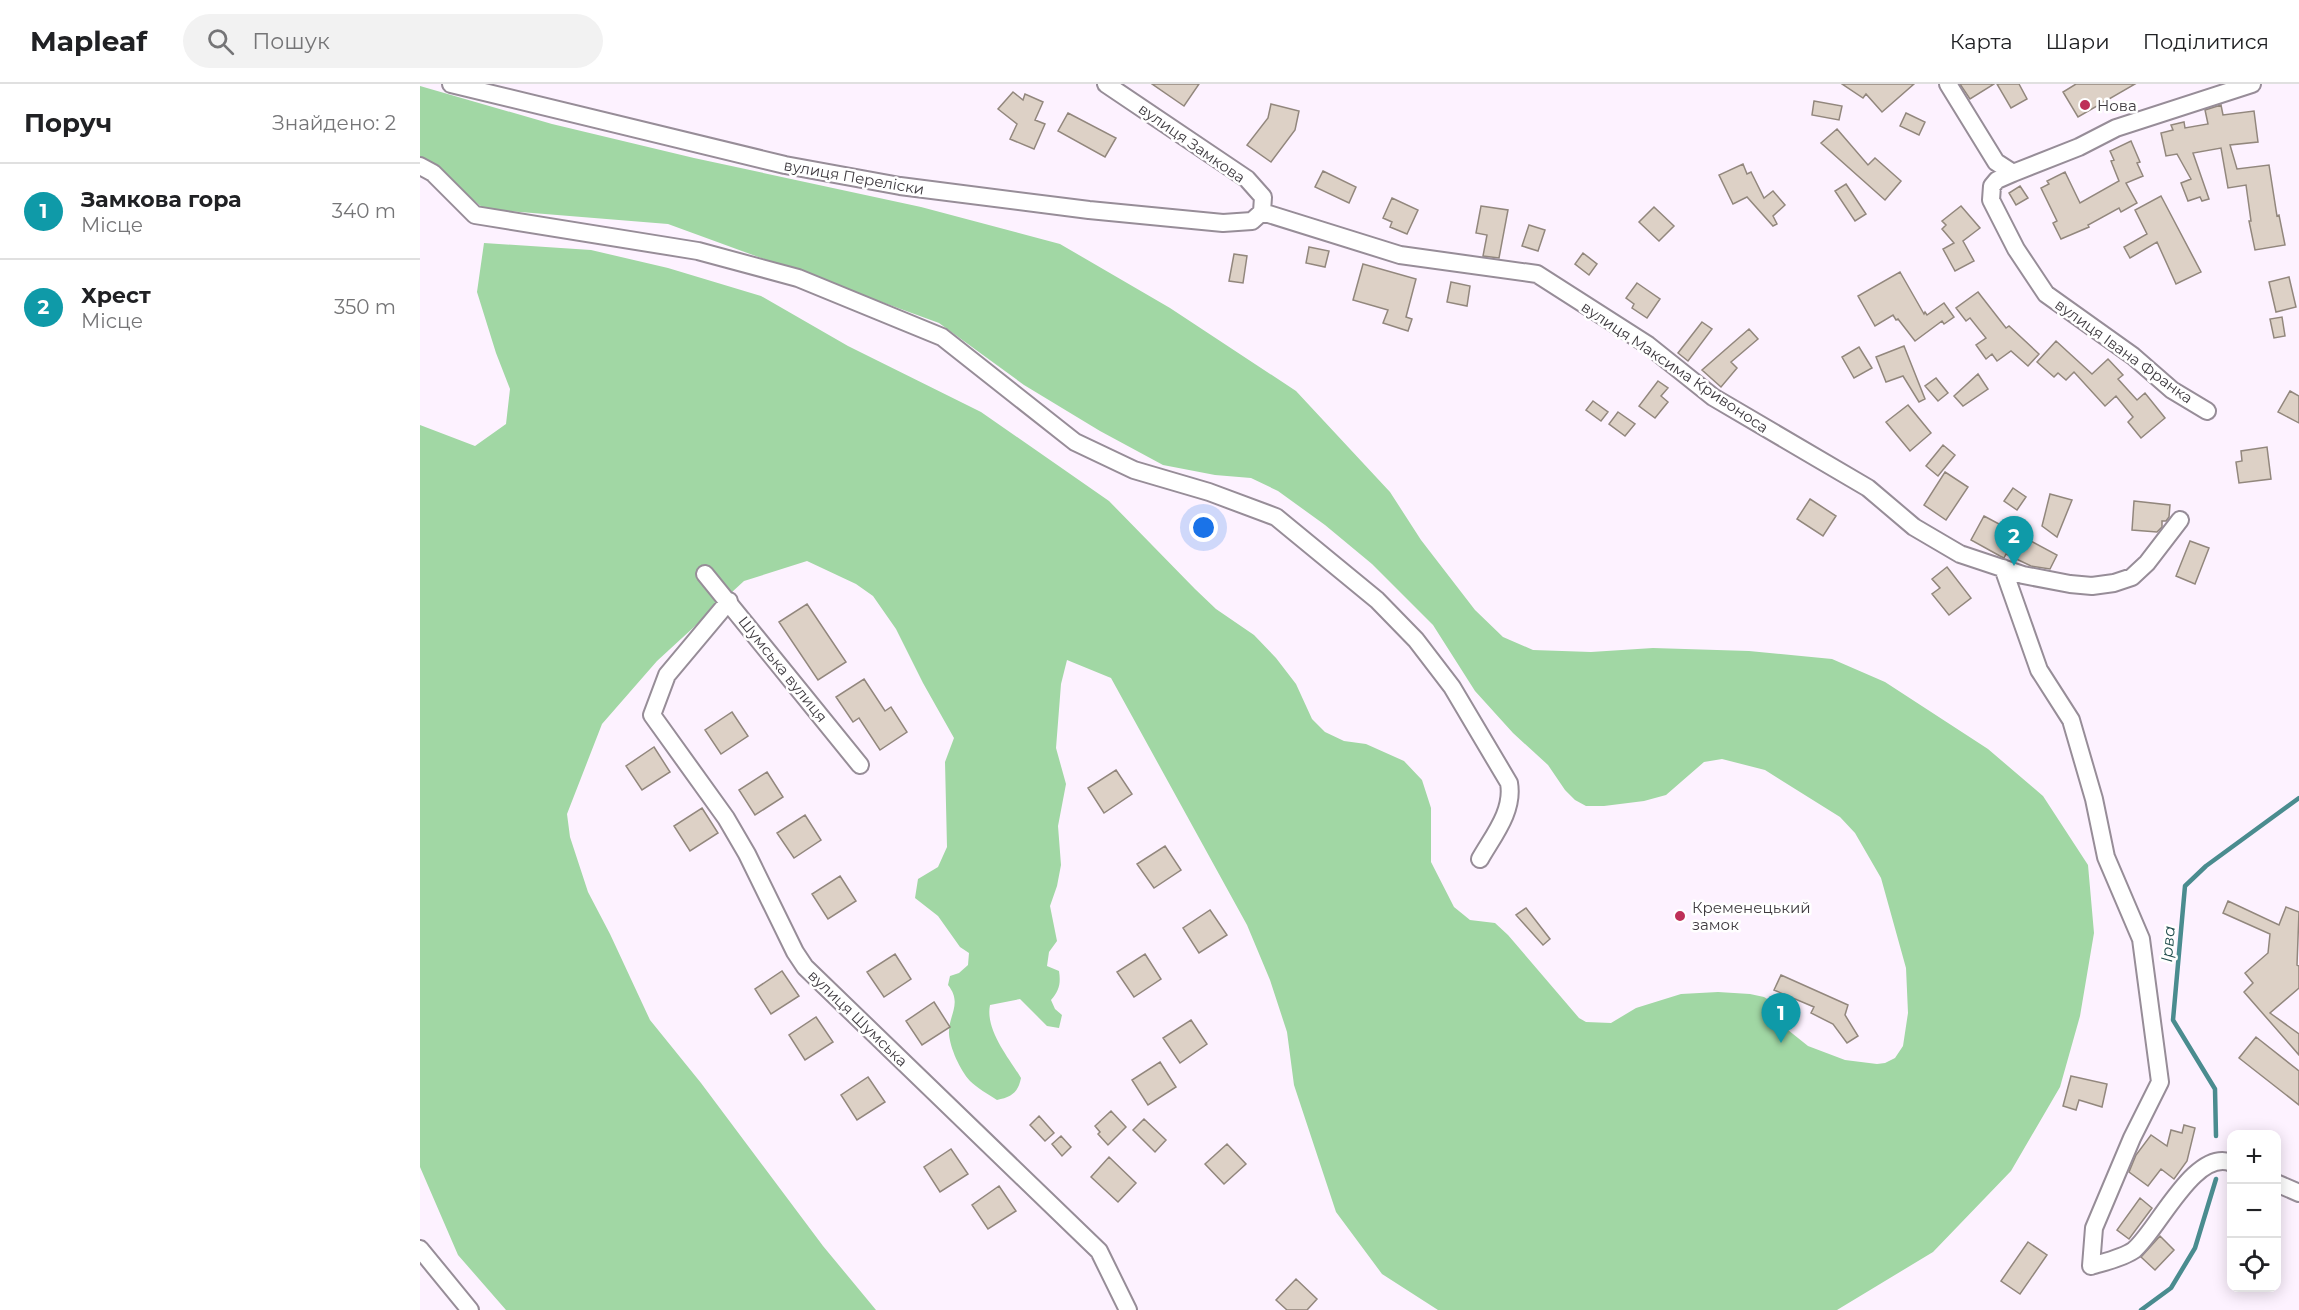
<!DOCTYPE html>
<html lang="uk">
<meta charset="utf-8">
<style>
:root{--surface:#fff;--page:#f2f2f2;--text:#202124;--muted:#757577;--line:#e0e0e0;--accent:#2563eb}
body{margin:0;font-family:Montserrat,sans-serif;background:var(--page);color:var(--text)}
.controls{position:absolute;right:18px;bottom:18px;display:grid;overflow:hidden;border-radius:12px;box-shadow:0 3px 15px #0003}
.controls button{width:54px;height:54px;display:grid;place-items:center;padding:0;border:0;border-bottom:2px solid var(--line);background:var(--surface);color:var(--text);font:30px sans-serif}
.you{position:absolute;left:784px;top:444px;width:21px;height:21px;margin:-15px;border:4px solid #fff;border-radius:50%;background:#1a73e8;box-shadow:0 0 0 9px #1a73e833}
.badge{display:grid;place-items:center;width:39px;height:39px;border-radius:50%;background:var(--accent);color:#fff;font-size:20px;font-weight:700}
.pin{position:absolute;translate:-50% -50px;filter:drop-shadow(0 2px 3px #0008)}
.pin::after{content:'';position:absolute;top:32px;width:21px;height:18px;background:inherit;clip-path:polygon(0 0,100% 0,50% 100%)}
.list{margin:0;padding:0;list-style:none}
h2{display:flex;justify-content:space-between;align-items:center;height:78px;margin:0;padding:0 24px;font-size:26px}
h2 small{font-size:20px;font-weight:400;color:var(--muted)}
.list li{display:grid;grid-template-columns:39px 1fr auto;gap:18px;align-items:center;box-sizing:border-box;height:96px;padding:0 24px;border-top:2px solid var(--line)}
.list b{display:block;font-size:22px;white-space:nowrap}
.list p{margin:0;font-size:20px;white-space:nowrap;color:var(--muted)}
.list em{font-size:20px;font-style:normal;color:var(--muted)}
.icon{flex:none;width:33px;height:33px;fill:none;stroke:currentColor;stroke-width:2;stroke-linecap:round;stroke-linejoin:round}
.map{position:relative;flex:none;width:1879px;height:1226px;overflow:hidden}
header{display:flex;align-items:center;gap:36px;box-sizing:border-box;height:84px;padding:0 30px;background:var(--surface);border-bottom:2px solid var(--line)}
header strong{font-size:28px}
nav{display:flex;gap:33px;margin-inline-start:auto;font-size:21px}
.search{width:420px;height:54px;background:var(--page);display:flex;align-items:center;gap:15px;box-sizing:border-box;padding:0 21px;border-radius:33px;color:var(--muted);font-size:22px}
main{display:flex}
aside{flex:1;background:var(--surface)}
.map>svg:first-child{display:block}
.forest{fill:#a1d7a4}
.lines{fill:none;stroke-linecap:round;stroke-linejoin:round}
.stream{stroke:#4a8c8f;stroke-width:4.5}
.building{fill:#ddd1c6;stroke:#92877d;stroke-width:1.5}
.street-casing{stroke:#978d98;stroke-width:20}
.street{stroke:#fff;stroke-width:16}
.poi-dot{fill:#be2f58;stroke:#fff;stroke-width:2}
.labels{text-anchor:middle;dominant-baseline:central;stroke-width:5;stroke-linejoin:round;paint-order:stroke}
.poi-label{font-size:15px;fill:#3f3b40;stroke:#fff;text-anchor:start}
.street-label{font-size:15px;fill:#3f3b40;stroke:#fff}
.water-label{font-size:16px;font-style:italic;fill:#224d4e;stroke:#fff}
</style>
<header>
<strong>Mapleaf</strong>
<div class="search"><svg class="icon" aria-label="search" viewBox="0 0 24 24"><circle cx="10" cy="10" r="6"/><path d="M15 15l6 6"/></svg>Пошук</div>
<nav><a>Карта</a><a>Шари</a><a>Поділитися</a></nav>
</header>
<main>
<aside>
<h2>Поруч<small>Знайдено: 2</small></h2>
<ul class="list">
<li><span class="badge" style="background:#0f9aa8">1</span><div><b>Замкова гора</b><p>Місце</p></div><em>340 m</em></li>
<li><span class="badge" style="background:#0f9aa8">2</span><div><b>Хрест</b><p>Місце</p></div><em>350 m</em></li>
</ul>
</aside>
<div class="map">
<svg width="1879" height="1226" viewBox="0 0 1879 1226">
<rect width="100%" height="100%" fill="#fdf2ff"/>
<path class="forest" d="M0 2 132 40 274 74 501 123 640 160 750 224 876 307 970 408 1001 456 1055 526 1083 553 1113 566 1171 568 1233 564 1329 567 1412 575 1465 598 1568 665 1623 712 1668 781 1674 849 1660 932 1640 1003 1591 1087 1513 1168 1417 1226H1018L962 1190 916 1128 874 1001 867 948 850 896 827 841 691 594 647 576 641 600 636 664 646 700 638 742 641 781 637 802 630 822 637 857 629 868 627 882 639 887C641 900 639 907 631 916L635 925 642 931 639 944 627 942 600 915 570 921C565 946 589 974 601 994 598 1009 591 1013 577 1016 568 1010 557 1004 550 997 540 986 530 964 529 950 528 931 543 920 528 901L530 892 539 889 548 881 549 869 540 863 518 832 495 814 498 795 518 783 527 763 525 678 534 654 503 599 476 545 453 512 436 500 387 477 324 497 237 577 182 640 147 730 150 753 168 808 190 850 230 936 281 999 403 1162 456 1226H86L38 1171 0 1083V341L55 362 86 340 90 305 76 269 57 208 64 159 171 166 248 184 341 212 428 262 561 328 689 417 775 505 796 525 834 551 856 574 876 600 892 635 905 648 924 657 946 660 984 677 1002 696 1011 724V778L1034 823 1050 836 1075 839 1088 851 1159 934 1166 938 1191 939 1216 924 1261 910 1298 908 1330 910 1344 913 1352 918 1368 946 1388 962 1425 976 1457 980 1465 979 1475 974 1483 962 1488 929 1486 884 1461 794 1435 749 1420 733 1345 686 1302 675 1284 678 1246 711 1224 717 1184 722H1166L1155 716 1145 706 1128 681 1093 649 1055 607 1013 541 952 480 905 441 858 407 831 394 795 391 743 381 680 347 604 301 519 239 248 140 64 125 10 79 0 73Z"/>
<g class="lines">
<path class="stream" d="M1796 1052 1795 1005 1753 936 1765 802 1786 782 1879 714
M1721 1226 1751 1204 1775 1164 1796 1095"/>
</g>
<path class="building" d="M732 0H779L764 22Z
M1422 0H1494L1462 28 1446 10 1443 14Z
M1540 0H1574L1550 15Z
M1577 0H1599L1607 15 1591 24Z
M1656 0H1715L1658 33 1643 8Z
M593 8 603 16 605 10 623 18 615 36 625 40 614 65 590 55 597 40 578 25Z
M1394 17 1422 22 1419 36 1392 31Z
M851 20 879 27 875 46 851 78 827 61 848 34Z
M1801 21 1803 31 1834 27 1838 58 1810 61 1817 85 1849 81 1857 132 1859 131 1865 161 1835 166 1829 137H1831L1826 101 1808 104 1801 64 1773 69 1789 115 1782 117 1780 113 1768 117 1761 99 1771 95 1757 70 1746 72 1741 49 1753 46 1751 41 1764 38 1765 44 1788 40 1785 26Z
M648 29 696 54 685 73 638 47Z
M1486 29 1505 38 1499 51 1480 42Z
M1417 45 1448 81 1455 74 1481 97 1465 116 1401 59Z
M1711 57 1720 78 1717 79 1723 92 1706 99 1717 119 1701 128 1699 124 1668 141 1669 143 1641 155 1633 139 1637 137 1621 104 1629 100 1627 97 1645 88 1660 119 1699 97 1691 77 1694 76 1690 67Z
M1323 80 1327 90 1331 88 1344 114 1353 107 1365 121 1353 132 1357 140 1353 142 1327 113 1313 120 1299 91Z
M903 87 936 103 929 119 895 103Z
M1426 100 1446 130 1435 137 1415 107Z
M1600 102 1608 114 1596 121 1589 109Z
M1741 112 1781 188 1756 200 1737 158 1710 174 1704 163 1727 150 1715 126Z
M972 114 998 126 987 150 970 143 972 138 963 134Z
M1061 122 1088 126 1079 174 1063 172 1067 151 1056 149Z
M1541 122 1560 144 1543 157 1554 177 1535 187 1523 165 1534 159 1522 145 1526 141 1522 137Z
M1234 123 1254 142 1239 157 1219 138Z
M1109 141 1125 146 1118 167 1102 162Z
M889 163 909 167 905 183 886 179Z
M1163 169 1177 180 1169 191 1155 180Z
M814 170 827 172 823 199 809 197Z
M943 180 996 195 986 233 992 235 988 247 963 239 968 226 933 216Z
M1480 188 1504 230 1505 228 1507 231 1524 219 1534 233 1524 240 1522 237 1495 257 1478 235 1476 236 1473 231 1455 242 1438 212Z
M1869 193 1876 223 1856 228 1849 198Z
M1031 198 1050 202 1047 222 1027 218Z
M1217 199 1240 215 1227 234 1212 224 1214 220 1206 214Z
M1558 208 1586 244 1589 242 1619 270 1608 282 1591 267 1577 277 1572 270 1566 275 1556 261 1566 254 1550 234 1546 237 1536 224Z
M1862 233 1865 252 1854 254 1850 235Z
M1282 238 1292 245 1268 277 1258 269Z
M1329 245 1338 255 1311 278 1317 284 1301 303 1282 286Z
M1636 257 1672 290 1688 275 1703 291 1698 295 1717 316 1725 309 1745 334 1721 354 1708 338 1713 333 1696 312 1685 322 1654 288 1646 296 1638 289 1634 293 1617 278Z
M1484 262 1505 315 1499 318 1483 292 1466 298 1456 273Z
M1439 263 1452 284 1434 294 1422 273Z
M1558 290 1568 305 1543 322 1534 312Z
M1516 294 1528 309 1518 317 1505 302Z
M1238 297 1248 304 1241 312 1248 318 1235 334 1219 322Z
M1870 307 1879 312V339L1858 328Z
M1173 317 1188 328 1181 337 1166 326Z
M1488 321 1511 349 1490 367 1466 338Z
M1198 328 1215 340 1205 352 1189 340Z
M1523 361 1535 371 1518 392 1506 382Z
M1847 363 1851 395 1819 399 1816 378 1822 377 1821 367Z
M1525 388 1548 403 1526 436 1504 421Z
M1593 404 1606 413 1597 426 1584 417Z
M1630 410 1652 416 1637 453 1622 442Z
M1390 415 1416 432 1403 452 1377 435Z
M1714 417 1750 421 1749 433 1746 437H1742V443L1737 448 1712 446Z
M1564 432 1637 471 1630 485 1611 482 1586 470 1584 474 1580 472 1551 456Z
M1770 457 1789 464 1775 500 1756 492Z
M1527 483 1551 514 1529 531 1512 510 1520 504 1512 495Z
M387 520 426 578 398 596 359 538Z
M444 595 465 627 471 623 487 648 460 666 439 634 433 638 416 613Z
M312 628 328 652 301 670 285 646Z
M234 663 250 688 222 706 206 682Z
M696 686 712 710 684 729 668 704Z
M347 688 363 713 335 731 319 706Z
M282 724 298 749 270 767 254 742Z
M385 731 401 756 374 774 357 749Z
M745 762 761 786 734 804 717 780Z
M420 792 436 817 408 835 392 810Z
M1808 817 1859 841 1866 823 1879 828 1877 881 1879 882V904L1850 929 1879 950V971L1824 908 1833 899 1825 889 1848 869 1850 850 1803 829Z
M1106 824 1130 855 1123 861 1096 831Z
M790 826 807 851 779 869 763 844Z
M475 870 491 895 464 913 447 888Z
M725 870 741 895 714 913 697 888Z
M362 887 379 912 351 930 335 905Z
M1361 891 1428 921 1425 931 1438 952 1427 959 1413 940 1391 929 1394 923 1354 906Z
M514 918 530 943 502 961 486 937Z
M396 933 413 958 385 976 369 951Z
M771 936 787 960 760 979 743 954Z
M1836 953 1879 987V1021L1819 974Z
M740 978 756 1003 728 1021 712 996Z
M1651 992 1687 1000 1682 1023 1659 1016 1656 1026 1643 1022Z
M448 993 465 1018 437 1036 421 1011Z
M691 1027 706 1043 688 1061 678 1050 680 1048 675 1042Z
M619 1032 634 1049 625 1057 610 1041Z
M724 1035 746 1056 735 1068 713 1046Z
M1764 1041 1775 1044 1767 1077 1754 1095 1741 1085 1728 1102 1709 1088 1716 1071 1731 1051 1747 1062 1751 1046 1762 1049Z
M641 1052 651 1063 642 1072 632 1060Z
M807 1060 826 1080 804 1100 785 1080Z
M531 1065 548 1090 520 1108 504 1083Z
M689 1073 716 1099 698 1118 671 1093Z
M579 1102 596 1127 568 1145 552 1121Z
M1720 1114 1732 1124 1709 1155 1697 1146Z
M1740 1152 1754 1166 1735 1186 1721 1173Z
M1608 1158 1627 1171 1600 1210 1581 1197Z
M876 1195 897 1215 887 1226H867L856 1216Z"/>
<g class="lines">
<g class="street-casing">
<path id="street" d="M31 0 365 81 480 102 669 126 803 139 832 137 842 128
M686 0 827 95 843 113 842 128
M1528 0 1576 78 1593 89 1659 63 1696 44 1832 0
M0 82 13 89 55 131 278 167 378 194 522 253 655 358 714 386 789 408 856 433 957 516 996 556 1032 603 1089 699C1094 727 1073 752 1060 775
M1593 89 1577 96 1572 102 1571 116 1596 165 1626 210 1713 272 1752 306 1787 327
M842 128 980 171 1117 190 1228 261 1293 313 1448 404 1494 443 1540 470 1603 491 1650 500 1672 502 1694 499 1712 493 1727 479 1760 436
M1583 484 1619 586 1651 636 1674 715 1686 773 1721 855 1740 998 1712 1054 1674 1144 1671 1182C1684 1178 1703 1174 1714 1166 1738 1146 1775 1063 1812 1079
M285 490 440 681
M309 517 247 591 232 631 306 734 327 770 375 868 385 883 679 1167 708 1226
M1856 1099 1879 1109
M0 1165 50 1226"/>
</g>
<use href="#street" class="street"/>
</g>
<g class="poi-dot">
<circle cx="1665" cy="21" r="6"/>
<circle cx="1260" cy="832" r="6"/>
</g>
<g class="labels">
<g class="poi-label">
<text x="1677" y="21">Нова</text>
<text x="1272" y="823">Кременецький<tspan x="1272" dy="17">замок</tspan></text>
</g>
<g class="street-label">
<text transform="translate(772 59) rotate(35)">вулиця Замкова</text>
<text transform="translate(434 93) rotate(10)">вулиця Переліски</text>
<text transform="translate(1704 267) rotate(36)">вулиця Івана Франка</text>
<text transform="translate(1255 283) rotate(34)">вулиця Максима Кривоноса</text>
<text transform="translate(363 585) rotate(51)">Шумська вулиця</text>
<text transform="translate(438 934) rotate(44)">вулиця Шумська</text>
</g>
<g class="water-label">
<text transform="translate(1748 860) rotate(-85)">Ірва</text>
</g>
</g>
</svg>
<div class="controls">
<button>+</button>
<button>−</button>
<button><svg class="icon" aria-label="locate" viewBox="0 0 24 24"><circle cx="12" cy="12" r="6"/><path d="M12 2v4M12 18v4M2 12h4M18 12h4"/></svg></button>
</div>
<div class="you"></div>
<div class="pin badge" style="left:1361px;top:959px;background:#0f9aa8">1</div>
<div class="pin badge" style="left:1594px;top:482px;background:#0f9aa8">2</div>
</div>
</main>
